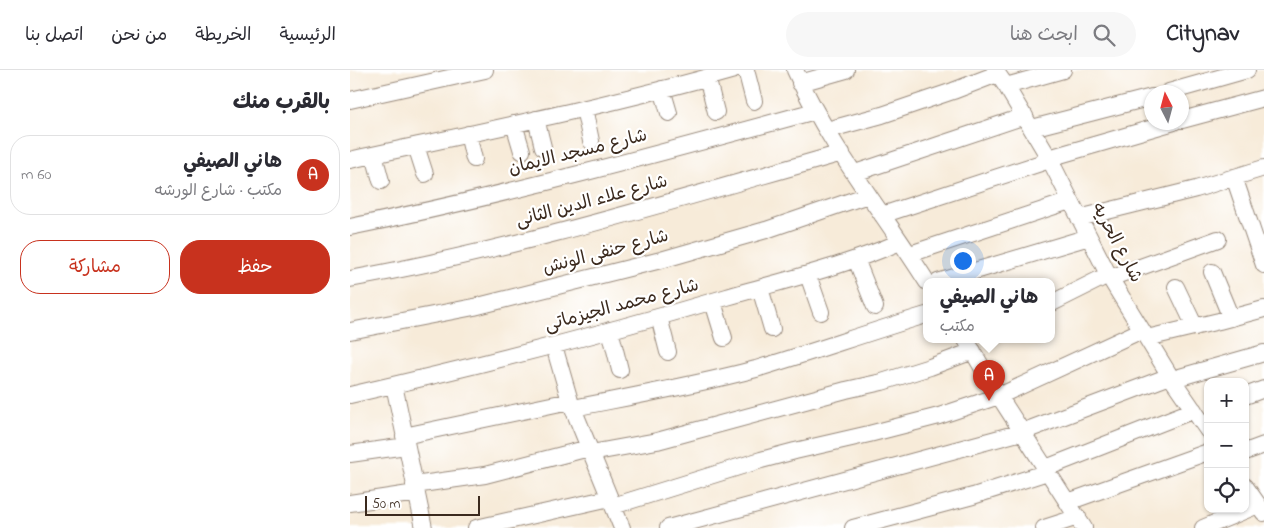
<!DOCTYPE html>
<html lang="ar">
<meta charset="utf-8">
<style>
:root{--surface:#fff;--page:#f7f7f7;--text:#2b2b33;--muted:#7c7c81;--line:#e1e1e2;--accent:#c8321e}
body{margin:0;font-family:"Indie Flower","Playpen Sans Arabic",sans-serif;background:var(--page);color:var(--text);direction:rtl}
.controls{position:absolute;right:15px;bottom:15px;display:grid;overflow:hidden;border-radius:10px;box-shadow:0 1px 4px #0004}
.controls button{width:45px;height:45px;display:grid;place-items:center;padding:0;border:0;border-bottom:1px solid var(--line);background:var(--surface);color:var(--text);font:25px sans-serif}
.compass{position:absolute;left:794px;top:15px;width:45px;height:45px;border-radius:50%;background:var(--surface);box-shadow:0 1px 4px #0004;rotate:354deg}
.scale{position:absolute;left:15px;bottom:12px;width:115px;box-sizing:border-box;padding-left:5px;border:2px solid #3b2a1e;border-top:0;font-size:14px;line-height:18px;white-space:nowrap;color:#3b2a1e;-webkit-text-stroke:4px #fff;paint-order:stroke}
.you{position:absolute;left:612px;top:190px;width:18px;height:18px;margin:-12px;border:4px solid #fff;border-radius:50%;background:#1a73e8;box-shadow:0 0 0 8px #1a73e833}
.badge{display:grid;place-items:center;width:32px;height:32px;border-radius:50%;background:var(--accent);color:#fff;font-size:16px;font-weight:700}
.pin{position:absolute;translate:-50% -41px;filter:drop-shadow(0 1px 2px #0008)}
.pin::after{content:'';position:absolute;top:26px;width:18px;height:15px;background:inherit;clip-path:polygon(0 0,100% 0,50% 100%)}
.popup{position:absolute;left:573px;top:208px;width:132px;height:65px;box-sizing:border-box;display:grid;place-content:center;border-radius:10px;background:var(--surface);filter:drop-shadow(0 1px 4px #0005);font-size:16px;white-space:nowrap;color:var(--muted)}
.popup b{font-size:19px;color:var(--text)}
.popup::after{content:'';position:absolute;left:50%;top:100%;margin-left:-10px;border:10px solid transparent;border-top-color:var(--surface)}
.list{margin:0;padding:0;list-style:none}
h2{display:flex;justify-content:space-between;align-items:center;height:65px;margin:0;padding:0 20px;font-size:21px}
h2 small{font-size:16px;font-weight:400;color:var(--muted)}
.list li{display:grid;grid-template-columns:32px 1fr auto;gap:15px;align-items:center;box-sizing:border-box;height:80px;margin:0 10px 10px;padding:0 10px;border:1px solid var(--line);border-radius:20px}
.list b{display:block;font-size:19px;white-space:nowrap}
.list p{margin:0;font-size:16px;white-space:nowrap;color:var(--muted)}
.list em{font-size:16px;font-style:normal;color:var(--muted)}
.actions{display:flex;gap:10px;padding:15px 20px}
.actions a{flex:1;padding:11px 0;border:1px solid var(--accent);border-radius:20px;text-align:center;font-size:18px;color:var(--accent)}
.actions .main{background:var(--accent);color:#fff}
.icon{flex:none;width:28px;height:28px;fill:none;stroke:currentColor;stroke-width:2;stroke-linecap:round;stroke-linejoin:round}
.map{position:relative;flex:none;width:914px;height:458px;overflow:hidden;direction:ltr}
header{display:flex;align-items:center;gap:30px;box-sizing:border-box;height:70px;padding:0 25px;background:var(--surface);border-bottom:1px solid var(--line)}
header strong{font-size:24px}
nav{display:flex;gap:28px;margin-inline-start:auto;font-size:18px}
.search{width:350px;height:45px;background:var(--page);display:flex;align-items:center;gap:12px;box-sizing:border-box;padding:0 18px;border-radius:28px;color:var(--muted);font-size:19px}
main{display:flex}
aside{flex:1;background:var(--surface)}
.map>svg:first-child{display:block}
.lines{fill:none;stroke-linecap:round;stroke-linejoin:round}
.minor-casing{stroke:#998a7c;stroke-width:18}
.minor{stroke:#fff;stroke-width:16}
.labels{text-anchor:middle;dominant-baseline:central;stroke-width:4.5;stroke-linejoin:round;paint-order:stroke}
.street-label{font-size:18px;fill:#3b2a1e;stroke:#fff}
</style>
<header>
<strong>Citynav</strong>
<div class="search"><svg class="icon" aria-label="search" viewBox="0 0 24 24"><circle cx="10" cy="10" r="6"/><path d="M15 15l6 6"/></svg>ابحث هنا</div>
<nav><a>الرئيسية</a><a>الخريطة</a><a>من نحن</a><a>اتصل بنا</a></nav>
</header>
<main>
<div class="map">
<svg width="914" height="458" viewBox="0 0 914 458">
<rect width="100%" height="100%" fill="#fff"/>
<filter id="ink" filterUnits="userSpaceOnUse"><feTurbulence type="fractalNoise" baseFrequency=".02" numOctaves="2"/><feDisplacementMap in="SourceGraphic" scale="10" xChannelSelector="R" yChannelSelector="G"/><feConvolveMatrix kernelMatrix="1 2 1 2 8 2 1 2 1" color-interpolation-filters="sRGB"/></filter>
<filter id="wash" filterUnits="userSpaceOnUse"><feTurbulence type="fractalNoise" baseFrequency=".0096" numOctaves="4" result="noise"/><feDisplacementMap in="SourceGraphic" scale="20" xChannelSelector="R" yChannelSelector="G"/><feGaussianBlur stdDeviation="1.12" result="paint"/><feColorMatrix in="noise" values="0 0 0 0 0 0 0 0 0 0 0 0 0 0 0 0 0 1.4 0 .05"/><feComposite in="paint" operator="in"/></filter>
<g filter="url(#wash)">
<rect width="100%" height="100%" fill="#f7ebd9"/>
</g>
<g filter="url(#ink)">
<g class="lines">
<g class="minor-casing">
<path id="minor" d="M396 0 404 31
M445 0C479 76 533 142 577 212
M645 0 656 16 699 88 760 208 820 306 858 361
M357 7 366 42
M450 13 496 0
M656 16 713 0
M312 19 319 43
M819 22 897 0
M0 30 135 0
M234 38 241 71
M186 49 193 77
M832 50 914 28
M164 54 172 81
M682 58 802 27
M477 60 532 45 603 21 647 4
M118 64 124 89
M66 76 75 104
M24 85 31 111
M699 88 824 52
M0 90C128 62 257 36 384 0
M505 103 675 46
M884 107 914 195
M532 145 700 90
M729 148 846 119 914 98
M0 157C157 125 311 83 465 41
M560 184 720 131
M506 189 525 237
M862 202 881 248
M458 205 471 242
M760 208 868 169
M0 209C167 179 329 129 492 83
M588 212 739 167
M826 217 845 257
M410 218 422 259
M363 232 374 268
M702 233 758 205
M309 247 318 282
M260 260 270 300
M0 261 124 237 311 190 416 160 518 125
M797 268 869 251 914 239
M616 270 649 326 734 458
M204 276 220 331 272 458
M823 309 914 283
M44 315 74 458
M0 325C127 296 253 264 377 227 435 210 495 196 550 172
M895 326 914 319
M223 338C284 326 346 315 406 299 463 282 519 262 576 245
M54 366 220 331
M895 382 914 375
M241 383 307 371 496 320 532 312 580 297 623 281
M0 384 56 376
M696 398 844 340
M64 415 135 405 239 378
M895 416 914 443
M718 432 858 382
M0 433 66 423
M263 436 411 390 445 381 519 364 589 346 649 326 792 260
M126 458 260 428
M318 458 672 362 820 306
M503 458 623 426 698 402
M694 458 728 447
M853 458 908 435"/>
</g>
<use href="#minor" class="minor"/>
</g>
</g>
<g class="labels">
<g class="street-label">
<text transform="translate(228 83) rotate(-14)">شارع مسجد الايمان</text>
<text transform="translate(242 132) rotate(-15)">شارع علاء الدين الثانى</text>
<text transform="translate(766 173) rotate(62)">شارع الحريه</text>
<text transform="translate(256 183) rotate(-15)">شارع حنفى الونش</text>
<text transform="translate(272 236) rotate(-15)">شارع محمد الجيزماتى</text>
</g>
</g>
</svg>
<div class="controls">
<button>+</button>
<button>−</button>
<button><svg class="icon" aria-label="locate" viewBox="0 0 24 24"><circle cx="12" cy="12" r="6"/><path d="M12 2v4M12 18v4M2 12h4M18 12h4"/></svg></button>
</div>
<svg class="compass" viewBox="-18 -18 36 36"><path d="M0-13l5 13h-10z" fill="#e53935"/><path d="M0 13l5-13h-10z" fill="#7c7c81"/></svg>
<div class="scale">50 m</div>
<div class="you"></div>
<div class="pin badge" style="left:639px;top:331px">A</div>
<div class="popup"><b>هاني الصيفي</b>مكتب</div>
</div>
<aside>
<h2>بالقرب منك<small></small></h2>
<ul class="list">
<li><span class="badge">A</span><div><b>هاني الصيفي</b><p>مكتب · شارع الورشه</p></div><em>60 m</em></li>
</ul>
<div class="actions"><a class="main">حفظ</a><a>مشاركة</a></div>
</aside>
</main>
